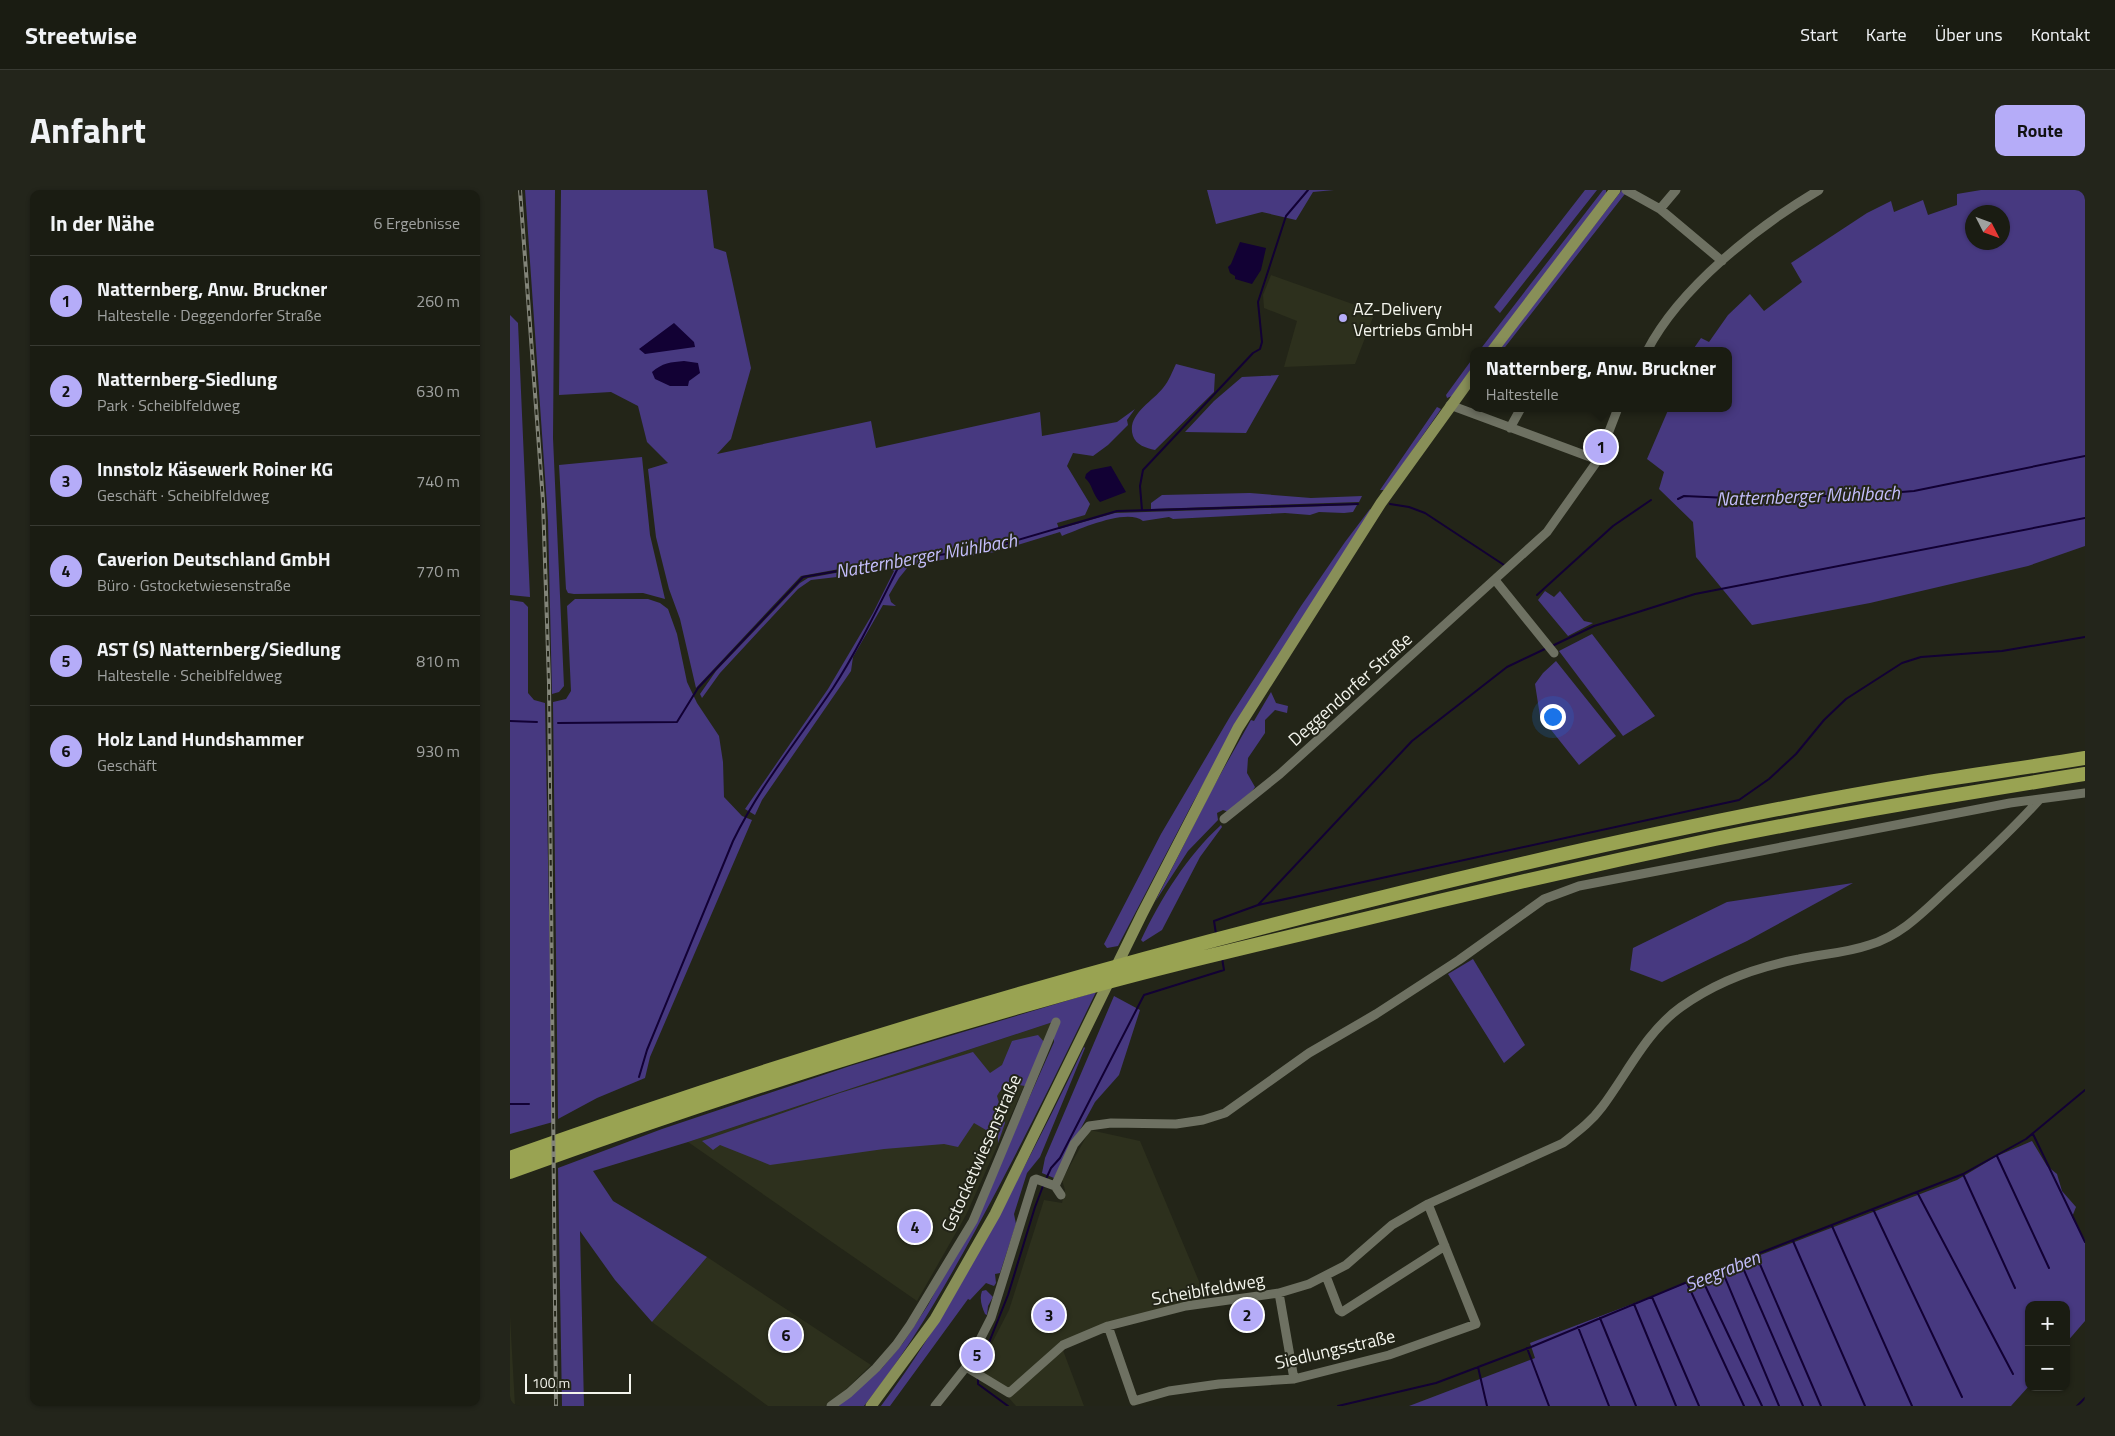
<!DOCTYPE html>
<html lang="de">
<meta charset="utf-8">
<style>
:root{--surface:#1a1c12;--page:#23251b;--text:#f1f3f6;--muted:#9fa19f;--line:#383a32;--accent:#b5acf8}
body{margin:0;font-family:"Titillium Web",sans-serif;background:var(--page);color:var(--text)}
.controls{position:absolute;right:15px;bottom:15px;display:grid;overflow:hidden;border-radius:10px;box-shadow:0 1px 4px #0004}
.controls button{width:45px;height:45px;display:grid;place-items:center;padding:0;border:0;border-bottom:1px solid var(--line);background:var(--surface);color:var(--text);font:25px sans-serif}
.compass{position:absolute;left:1455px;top:15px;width:45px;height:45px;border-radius:50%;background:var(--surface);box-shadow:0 1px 4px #0004;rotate:132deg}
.scale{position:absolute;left:15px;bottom:12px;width:106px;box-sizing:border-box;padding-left:5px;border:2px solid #f3f4ec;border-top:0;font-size:14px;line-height:18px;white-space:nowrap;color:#f3f4ec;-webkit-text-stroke:4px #232518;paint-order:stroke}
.you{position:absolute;left:1042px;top:526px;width:18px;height:18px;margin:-12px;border:4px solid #fff;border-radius:50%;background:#1a73e8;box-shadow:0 0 0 8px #1a73e833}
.badge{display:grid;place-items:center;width:32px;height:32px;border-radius:50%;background:var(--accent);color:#111;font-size:16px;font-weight:700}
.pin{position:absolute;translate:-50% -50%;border:2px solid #fff;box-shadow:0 1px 5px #0006}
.popup{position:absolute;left:960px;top:157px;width:262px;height:65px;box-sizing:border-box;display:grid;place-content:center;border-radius:10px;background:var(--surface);filter:drop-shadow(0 1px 4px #0005);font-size:16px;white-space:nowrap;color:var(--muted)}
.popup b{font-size:19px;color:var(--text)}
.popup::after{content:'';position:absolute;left:50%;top:100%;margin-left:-10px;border:10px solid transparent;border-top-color:var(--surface)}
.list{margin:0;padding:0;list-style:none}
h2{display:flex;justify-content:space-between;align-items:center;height:65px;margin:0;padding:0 20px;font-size:21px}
h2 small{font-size:16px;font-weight:400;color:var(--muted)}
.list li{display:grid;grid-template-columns:32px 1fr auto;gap:15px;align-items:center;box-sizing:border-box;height:90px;padding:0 20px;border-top:1px solid var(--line)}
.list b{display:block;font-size:19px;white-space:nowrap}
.list p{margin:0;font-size:16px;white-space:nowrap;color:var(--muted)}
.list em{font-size:16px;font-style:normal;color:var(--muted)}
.map{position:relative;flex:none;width:1575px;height:1216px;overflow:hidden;border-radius:10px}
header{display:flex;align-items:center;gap:30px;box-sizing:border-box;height:70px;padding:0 25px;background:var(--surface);border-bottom:1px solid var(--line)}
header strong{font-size:24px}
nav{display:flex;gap:28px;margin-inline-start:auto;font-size:18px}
.intro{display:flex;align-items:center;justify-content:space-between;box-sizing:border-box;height:120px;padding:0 30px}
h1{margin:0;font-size:35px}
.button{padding:12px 22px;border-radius:10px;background:var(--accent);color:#111;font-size:18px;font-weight:700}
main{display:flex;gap:30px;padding:0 30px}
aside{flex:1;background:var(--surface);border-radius:10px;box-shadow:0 1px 4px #0004}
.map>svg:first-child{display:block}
.built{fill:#2d301d}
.green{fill:#473980;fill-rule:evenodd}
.water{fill:#120134}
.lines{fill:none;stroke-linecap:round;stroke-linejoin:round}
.stream{stroke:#120134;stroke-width:2}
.minor{stroke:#6e7162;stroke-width:9}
.major{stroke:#888f58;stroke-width:11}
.highway{stroke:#99a352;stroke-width:14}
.rail-casing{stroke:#83857a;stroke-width:4}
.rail{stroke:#232518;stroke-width:2;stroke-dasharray:5.5;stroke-linecap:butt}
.poi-dot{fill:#b5acf8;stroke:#232518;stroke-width:2}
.labels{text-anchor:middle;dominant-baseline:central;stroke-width:4;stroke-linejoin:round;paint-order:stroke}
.poi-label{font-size:18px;fill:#f3f4ec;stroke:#232518;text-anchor:start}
.street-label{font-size:18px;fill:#f3f4ec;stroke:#232518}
.water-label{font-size:19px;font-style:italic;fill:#c4befc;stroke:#232518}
</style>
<header>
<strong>Streetwise</strong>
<nav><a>Start</a><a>Karte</a><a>Über uns</a><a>Kontakt</a></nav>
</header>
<div class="intro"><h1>Anfahrt</h1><a class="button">Route</a></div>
<main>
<aside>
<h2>In der Nähe<small>6 Ergebnisse</small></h2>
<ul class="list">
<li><span class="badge">1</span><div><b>Natternberg, Anw. Bruckner</b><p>Haltestelle · Deggendorfer Straße</p></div><em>260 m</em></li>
<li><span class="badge">2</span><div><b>Natternberg-Siedlung</b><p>Park · Scheiblfeldweg</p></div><em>630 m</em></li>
<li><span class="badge">3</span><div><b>Innstolz Käsewerk Roiner KG</b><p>Geschäft · Scheiblfeldweg</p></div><em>740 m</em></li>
<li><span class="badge">4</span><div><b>Caverion Deutschland GmbH</b><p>Büro · Gstocketwiesenstraße</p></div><em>770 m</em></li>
<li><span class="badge">5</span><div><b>AST (S) Natternberg/Siedlung</b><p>Haltestelle · Scheiblfeldweg</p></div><em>810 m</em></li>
<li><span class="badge">6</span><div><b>Holz Land Hundshammer</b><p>Geschäft</p></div><em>930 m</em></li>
</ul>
</aside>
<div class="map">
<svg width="1575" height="1216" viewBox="0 0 1575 1216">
<rect width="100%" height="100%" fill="#232518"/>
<path class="built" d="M761 85 865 122 845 174 774 177 787 131 754 118 753 105Z
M543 832 456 1025 407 1111 178 952Z
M580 940 630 951 696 1108 624 1127 551 1155 574 1216H506L498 1207 465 1186 499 1120 534 1010 552 1013 555 1000 552 990Z
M197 1067 361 1175 326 1209 315 1216H258L142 1132Z
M0 1126 5 1216H0Z"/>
<path class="green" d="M15 0H45L43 248 54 496 49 502 42 504 38 330Z
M51 0H197L204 58 216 62 241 178 221 249 207 264 361 231 366 258 530 222 532 246 607 232 625 219 617 230 618 235 598 255 583 266 563 263 557 276 580 314 575 325 547 333 549 339 605 323 847 315 843 322 834 323 809 322 800 325 775 323 663 329 659 327 633 331C617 318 570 339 552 346L550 342 485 362 412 373 398 377 389 388 379 405 381 412 386 416 373 415 343 467 341 481 252 610 245 625 235 619 318 499 363 423 384 381C375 375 361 376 353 384L301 390 288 399 210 483 192 508 190 504 206 481 290 393 298 388 358 377 357 374 291 386 186 498 170 429 159 399 146 347 138 279 158 273 137 252 128 216 101 202 49 205Z
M697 0H824L803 2 786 30 752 22 706 34Z
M1075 0H1087L990 123 984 117Z
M1093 0H1096V5L977 161H969Z
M1112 0H1118L992 161H987Z
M1471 0H1575V356L1518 376 1360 413 1242 435 1186 367 1183 332 1149 299 1154 282 1137 269 1159 218H1218V161H1182L1191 148 1199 152 1218 125 1240 104 1254 121 1292 92 1281 73 1357 23 1381 11 1384 22 1413 10 1418 25 1447 15V4ZM1492 22V52H1462V22Z
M0 125 8 133 20 407 0 405Z
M963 168V178L942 206 937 208 936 205Z
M666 174 705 184 704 202 645 260C636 258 626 255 623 246 616 225 642 212 653 198 659 191 662 182 666 174Z
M769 185 736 243 675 242 704 211 732 187Z
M927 217 931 219 875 300H870Z
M132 267 140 345 155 409 133 403 64 404 58 403 56 399 49 275Z
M740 303 801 308 852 306 849 312 641 319V313L652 305Z
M860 319 861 320 723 541 681 616 608 756 597 758 594 754 651 644 721 525 791 416 835 352Z
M1035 401 1044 407 1050 401 1074 431 1083 433 1058 446 1028 410Z
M65 409H138L150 413 158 419 167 444 177 492 187 513 209 546 213 572 214 607 232 626 242 630 140 867 135 888 87 908 48 929 43 512 56 509 61 501 57 416Z
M0 410 13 412 18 417V503L24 510 35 513 43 932 0 944Z
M1082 444 1145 526 1113 546 1049 461Z
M1046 471 1106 546 1069 575 1030 526 1025 494 1033 483Z
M761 502 766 513 778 516 777 523 765 520 755 530V543L738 568 737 583 745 597 743 600 719 622 713 620 707 623 708 630 678 661 645 712 701 601 741 530 744 531Z
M711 635 712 637 690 667 652 740 633 752 631 750C651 708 677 666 711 635Z
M1343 693 1237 751 1152 792 1120 780 1123 758 1217 712Z
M963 769 1015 855 994 873 938 784Z
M586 802C547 883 507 964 464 1043 430 1105 398 1161 354 1216H328L372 1178 393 1153 418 1115 467 1025 544 852 543 832 178 952 83 981 103 1011 197 1067 142 1132 105 1090 70 1041 74 1216H52L48 978 152 939 340 876Z
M604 806 630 820 609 885 585 912 544 988 532 983 535 968Z
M528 845 535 853 516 896C502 894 495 892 487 906L495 933 488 953V947L464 933 448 957 434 954 374 959 260 975 210 955 203 960 192 951 330 903 463 862 480 883 492 875 502 851Z
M574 857 575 858 530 967 517 983 504 1024 506 1034 490 1083 485 1084 486 1093 484 1096 476 1093 460 1110 458 1109 380 1216H371C420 1151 459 1081 497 1009 524 959 550 908 574 857Z
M1522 951 1537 976 1547 984 1552 1001 1566 1017 1562 1027 1575 1050V1131L1556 1153V1115H1519V1196L1501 1216H899L1025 1168 1020 1153 1447 990 1487 966Z
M476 1100 483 1107 478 1116 477 1125 475 1124C472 1117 469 1109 472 1101Z
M742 1113 747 1136 731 1141 727 1115Z"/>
<path class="water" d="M730 52 756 58 751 80 742 94 725 89V86L720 83 718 77 721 74Z
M164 133 184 152 185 157 135 164 129 159Z
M174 171 188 173 190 183 179 191 178 196H160L145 189 142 182C152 173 161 172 174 171Z
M601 276 616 302 590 312C582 304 583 295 575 288L576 284 581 280Z"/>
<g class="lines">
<path class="stream" d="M1168 309 1174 306 1241 309 1301 305 1329 307 1404 301 1575 266
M880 314 899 317 915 323 994 375
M632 320 630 296 633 280 743 163 750 159 752 152 748 112 776 26 798 0
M1027 405 1103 336 1141 310
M1042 456 1084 436 1185 404 1575 328
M0 531 27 532
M48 533 167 532 188 498 293 387 392 370 480 358 607 321 848 314
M748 715 1229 610 1259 589 1286 564 1314 530 1336 509 1392 473 1411 467 1492 461 1575 447
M706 744 704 731 748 715 902 551 997 477 1037 458
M129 887 137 860 223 651C251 594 288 550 323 498 349 458 370 413 392 370
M0 914H19
M1523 944 1575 1052
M1487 966 1539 1078
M1453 984 1505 1098
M536 989 541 978 550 968 634 805 714 780 712 768
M1407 1002 1503 1184
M1363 1019 1452 1207
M1322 1036 1402 1216
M1283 1051 1355 1216
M1246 1065 1311 1216
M1230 1071 1293 1216
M1211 1078 1269 1216
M1191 1087 1252 1216
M1177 1093 1234 1216
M1142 1107 1189 1216
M1124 1114 1166 1216
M1090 1128 1126 1216
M1068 1137 1099 1216
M1017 1158 1039 1216
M968 1177 977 1216
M469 1182 470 1175 498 1105 525 1017 533 996
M468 1189V1194L498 1216
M828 1216 926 1193 1021 1157 1211 1078 1453 984 1516 949 1575 900
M1567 1216 1575 1208"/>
<path class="minor" d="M1116 0 1150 19 1212 71
M1150 19 1166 0
M1137 161C1170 97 1248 36 1309 0
M940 215 1088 270
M1000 238 1011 218
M985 390 1044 463
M714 629 770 584 1037 342 1088 270 1108 218
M545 996 564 954 579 936 601 933 666 934 693 930 715 923 799 863 866 824 949 770 1034 709 1069 696 1500 613 1575 603
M816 1086 829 1120 832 1122 935 1056
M769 1103 784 1189
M598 1136 624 1211 659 1201 709 1194 784 1189 879 1165 966 1134 918 1014
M456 1177 499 1203 553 1155 598 1136 676 1116 769 1103 799 1094 836 1075 882 1035 918 1014 1053 953C1067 942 1081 932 1092 917 1117 884 1136 842 1171 817 1206 792 1246 777 1289 769 1312 764 1336 763 1359 755 1392 745 1413 722 1438 699 1470 670 1501 641 1530 609
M321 1216 339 1203 366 1178 386 1155 400 1135 463 1031 546 832
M425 1216 456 1177 481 1128 524 990 526 989 545 996 551 1005"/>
<path class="major" d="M982 161 1105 0
M361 1216 425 1129 485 1024 632 724 728 538 871 313 964 184"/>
<path class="highway" d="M0 968C280 868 565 783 853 712 1038 666 1225 624 1413 593 1467 584 1521 577 1575 568
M0 982C176 918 356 860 537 809 636 780 737 757 838 733 960 703 1082 675 1205 649 1327 624 1451 604 1575 584"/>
<g class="rail-casing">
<path id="rail" d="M10 0 33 311 39 493 46 1216"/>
</g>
<use href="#rail" class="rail"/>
</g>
<circle class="poi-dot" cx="833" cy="128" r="5"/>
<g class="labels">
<g class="poi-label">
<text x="843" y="118">AZ-Delivery<tspan x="843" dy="21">Vertriebs GmbH</tspan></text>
</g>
<g class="street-label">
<text transform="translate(840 499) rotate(-42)">Deggendorfer Straße</text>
<text transform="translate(471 963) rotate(-66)">Gstocketwiesenstraße</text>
<text transform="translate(698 1099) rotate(-10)">Scheiblfeldweg</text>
<text transform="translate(825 1159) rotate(-13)">Siedlungsstraße</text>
</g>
<g class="water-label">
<text transform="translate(1298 305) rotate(-2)">Natternberger Mühlbach</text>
<text transform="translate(416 365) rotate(-10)">Natternberger Mühlbach</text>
<text transform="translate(1212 1080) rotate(-22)">Seegraben</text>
</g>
</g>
</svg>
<div class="controls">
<button>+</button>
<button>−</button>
</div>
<svg class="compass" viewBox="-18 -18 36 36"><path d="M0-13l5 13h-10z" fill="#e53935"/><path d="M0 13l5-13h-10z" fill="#9fa19f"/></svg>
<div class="scale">100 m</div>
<div class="you"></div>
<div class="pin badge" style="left:1091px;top:257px">1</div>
<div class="popup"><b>Natternberg, Anw. Bruckner</b>Haltestelle</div>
<div class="pin badge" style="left:737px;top:1125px">2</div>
<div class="pin badge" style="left:539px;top:1125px">3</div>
<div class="pin badge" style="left:405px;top:1037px">4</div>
<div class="pin badge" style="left:467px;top:1165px">5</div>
<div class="pin badge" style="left:276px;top:1145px">6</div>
</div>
</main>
